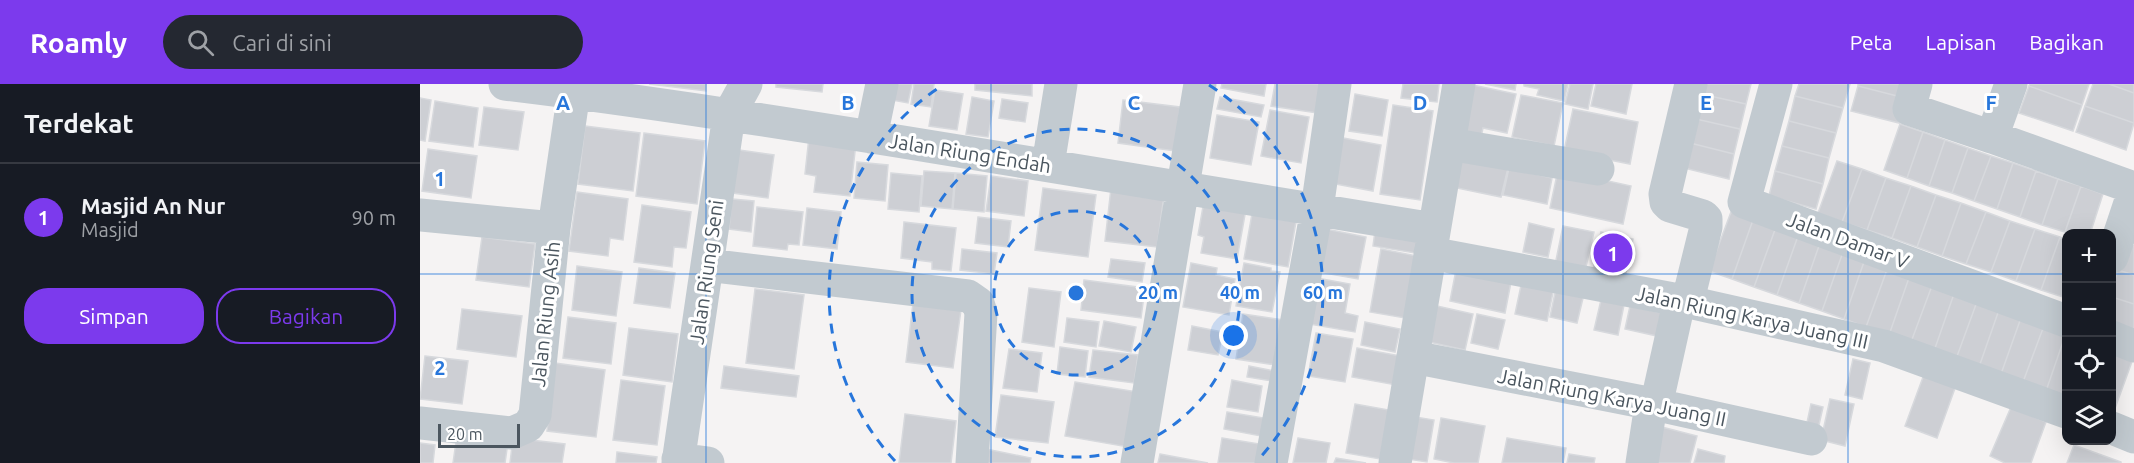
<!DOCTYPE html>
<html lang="id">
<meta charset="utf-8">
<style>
:root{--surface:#171b24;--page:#242831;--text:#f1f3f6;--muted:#9ea1a6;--line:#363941;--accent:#7c3aed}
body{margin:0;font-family:Ubuntu,sans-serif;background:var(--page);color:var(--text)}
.controls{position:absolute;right:18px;bottom:18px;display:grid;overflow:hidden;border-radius:12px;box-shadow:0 6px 24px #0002}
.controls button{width:54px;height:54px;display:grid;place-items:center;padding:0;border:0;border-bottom:2px solid var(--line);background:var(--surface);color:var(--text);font:30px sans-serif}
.scale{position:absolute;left:18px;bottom:15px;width:82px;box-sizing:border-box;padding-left:6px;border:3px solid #4b565f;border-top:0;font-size:16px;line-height:21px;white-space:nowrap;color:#4b565f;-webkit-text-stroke:4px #fff;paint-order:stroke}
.you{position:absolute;left:814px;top:252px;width:21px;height:21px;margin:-15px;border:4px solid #fff;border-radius:50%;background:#1a73e8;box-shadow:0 0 0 9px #1a73e833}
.badge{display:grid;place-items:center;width:39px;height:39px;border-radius:50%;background:var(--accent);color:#fff;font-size:20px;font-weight:700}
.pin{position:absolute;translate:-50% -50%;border:3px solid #fff;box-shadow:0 2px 6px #0006}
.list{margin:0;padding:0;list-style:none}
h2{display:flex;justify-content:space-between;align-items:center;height:78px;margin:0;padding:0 24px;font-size:26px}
h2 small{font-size:20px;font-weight:400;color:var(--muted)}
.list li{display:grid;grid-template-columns:39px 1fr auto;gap:18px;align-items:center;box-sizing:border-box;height:108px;padding:0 24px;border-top:2px solid var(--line)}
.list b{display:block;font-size:22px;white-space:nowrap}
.list p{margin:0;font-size:20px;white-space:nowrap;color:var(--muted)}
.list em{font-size:20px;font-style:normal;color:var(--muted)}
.actions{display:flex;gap:12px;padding:18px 24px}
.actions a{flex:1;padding:14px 0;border:2px solid var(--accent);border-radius:24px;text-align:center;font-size:21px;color:var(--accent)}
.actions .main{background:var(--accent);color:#fff}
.icon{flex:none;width:33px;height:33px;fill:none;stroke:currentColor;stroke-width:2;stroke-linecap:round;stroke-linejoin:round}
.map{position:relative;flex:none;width:1714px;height:379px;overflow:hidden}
header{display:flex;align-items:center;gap:36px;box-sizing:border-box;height:84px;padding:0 30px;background:var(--accent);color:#fff}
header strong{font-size:28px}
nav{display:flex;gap:33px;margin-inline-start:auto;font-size:21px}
.search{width:420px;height:54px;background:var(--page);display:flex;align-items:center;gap:15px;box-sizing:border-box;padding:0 21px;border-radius:33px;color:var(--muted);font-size:22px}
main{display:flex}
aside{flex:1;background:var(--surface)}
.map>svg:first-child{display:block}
.building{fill:#cdcfd4;stroke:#d7d9dd;stroke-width:1.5}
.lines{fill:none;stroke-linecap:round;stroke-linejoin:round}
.minor{stroke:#c2cad0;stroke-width:33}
.grid{fill:none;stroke:#2776db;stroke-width:1.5;stroke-opacity:0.55}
.ring{fill:none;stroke:#2776db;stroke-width:3;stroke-dasharray:10 8}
.labels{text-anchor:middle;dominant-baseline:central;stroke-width:6;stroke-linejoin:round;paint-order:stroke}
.street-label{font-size:20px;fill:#4b565f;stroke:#fff}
.grid-label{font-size:20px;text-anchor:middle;font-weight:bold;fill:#2776db;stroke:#fff;stroke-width:6;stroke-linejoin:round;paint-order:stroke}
.centre{fill:#2776db;stroke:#fff;stroke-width:3}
.ring-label{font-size:18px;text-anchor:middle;font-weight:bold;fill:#2776db;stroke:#fff;stroke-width:6;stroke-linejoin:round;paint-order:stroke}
</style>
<header>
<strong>Roamly</strong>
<div class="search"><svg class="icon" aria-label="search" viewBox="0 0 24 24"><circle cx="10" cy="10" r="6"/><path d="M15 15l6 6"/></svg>Cari di sini</div>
<nav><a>Peta</a><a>Lapisan</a><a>Bagikan</a></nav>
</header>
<main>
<aside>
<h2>Terdekat<small></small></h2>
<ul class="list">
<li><span class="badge">1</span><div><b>Masjid An Nur</b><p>Masjid</p></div><em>90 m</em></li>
</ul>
<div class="actions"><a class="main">Simpan</a><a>Bagikan</a></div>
</aside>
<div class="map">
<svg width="1714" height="379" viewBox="0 0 1714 379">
<rect width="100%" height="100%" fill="#f5f3f3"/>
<path class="building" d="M229 0H286V7Z
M356 0H403L402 8 356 3Z
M469 0H492L488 19 466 15Z
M494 0H514L511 23 491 20Z
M555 0H612V12L555 6Z
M802 0H846L844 12 801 4Z
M855 0H902L897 29 851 22Z
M983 0H1019L1017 18 981 14Z
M1048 0 1096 10 1087 49 1063 44 1060 58 1036 53Z
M1065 0H1096L1095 6Z
M1104 0H1148L1144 17 1117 11 1119 5 1104 2Z
M1150 0H1173L1168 25 1145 20Z
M1176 0H1212L1206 30 1171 22Z
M1284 0H1331L1326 20 1281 10Z
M1379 0H1430L1423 24 1375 12Z
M1438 0H1489L1485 14 1438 2Z
M1610 0H1669L1662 21 1609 2Z
M1673 0H1689L1714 9V39L1665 22Z
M1689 0H1714V9Z
M1438 2 1485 14 1479 39 1431 27Z
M1609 2 1662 21 1653 47 1599 29Z
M515 6 543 10 537 46 509 42Z
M935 10 968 16 962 52 929 47Z
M1281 10 1326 20 1320 45 1276 35Z
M1101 11 1143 19 1134 62 1092 53Z
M1375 12 1423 24 1416 49 1369 37Z
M552 13 574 17 568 53 546 50Z
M800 13 844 21 841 33 797 25Z
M0 14 11 16 5 57 0 56Z
M582 15 608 19 605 38 579 34Z
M703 16 760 23 755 67 698 59Z
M15 17 58 24 53 63 9 57Z
M973 21 1013 27 1000 116 960 110Z
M1665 22 1714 39 1706 66 1656 48Z
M64 23 104 28 98 66 59 61Z
M1153 25 1218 38 1210 80 1144 67Z
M850 26 889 33 881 79 841 72Z
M797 31 839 38 831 81 790 74Z
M1276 35 1320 45 1314 70 1270 59Z
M1369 37 1416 49 1409 74 1362 62Z
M1480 40 1503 48 1487 94 1464 86Z
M165 42 220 49 213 107 158 100Z
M1503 48 1525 56 1509 102 1487 94Z
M224 49 285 57 277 120 216 112Z
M389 53 436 59 430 112 394 108 396 92 385 90Z
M918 53 961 61 953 107 910 99Z
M1525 56 1548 64 1532 109 1509 102Z
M1270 59 1314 70 1309 95 1264 84Z
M1362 62 1409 74 1403 100 1355 87Z
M1548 64 1571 72 1554 117 1532 109Z
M8 65 57 72 51 114 2 107Z
M319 66 354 71 348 114 313 109Z
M1571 72 1593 79 1577 125 1554 117Z
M1038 74 1088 84 1081 113 1032 103Z
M1417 77 1442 85 1422 138 1398 129Z
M437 78 468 81 465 117 434 114Z
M1593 79 1616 87 1600 133 1577 125Z
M1089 84 1132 94 1127 120 1083 111Z
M1442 85 1466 94 1447 146 1422 138Z
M1138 86 1211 102 1203 140 1130 124Z
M504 87 535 89 532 125 501 122Z
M1355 87 1403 100 1396 125 1349 112Z
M1616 87 1638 95 1622 141 1600 133Z
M471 89 502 92 499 128 468 125Z
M536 89 567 92 564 128 533 125Z
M571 92 608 97 604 132 566 127Z
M1466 94 1491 102 1472 154 1447 146Z
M1638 95 1661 102 1645 148 1622 141Z
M1491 102 1516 111 1497 163 1472 154Z
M1661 102 1683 110 1670 150H1648L1645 148Z
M623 104 676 111 668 173 615 166Z
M691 104 744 111 737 163 685 157Z
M157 108 208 115 203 156 190 154 188 172 149 167Z
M1516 111 1541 119 1522 172 1497 163Z
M312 115 334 117 331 148 309 145Z
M784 117 826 125 817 175 781 169 784 153 778 151Z
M1541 119 1566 128 1546 180 1522 172Z
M222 121 271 128 266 164 254 163 252 183 214 178Z
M337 123 383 128 379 161 368 160 367 166 333 162Z
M387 124 421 128 417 165 383 161Z
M833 124 877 132 868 183 824 175Z
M1311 128 1333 136 1312 195 1289 187Z
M1566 128 1590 137 1571 188 1546 180Z
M558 133 591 137 588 163 555 159Z
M1333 136 1356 143 1334 203 1312 195Z
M1590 137 1615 145 1596 197 1571 188Z
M484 138 536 144 531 187 512 185V178L481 174Z
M1109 139 1134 145 1128 173 1103 168Z
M956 140 1005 149 1001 170 953 162Z
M1143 142 1174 148 1165 187 1135 181Z
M1356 143 1378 152 1357 211 1334 203Z
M906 145 946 153 938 195 898 188Z
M1615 145 1640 153 1621 206 1596 197Z
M1181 148 1213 155 1206 189 1174 183Z
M1378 152 1400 159 1379 219 1357 211Z
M62 153 115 160 109 203 56 196Z
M1640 153 1646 156V214L1621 206Z
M1400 159 1423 168 1402 227 1379 219Z
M1707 159 1714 162V191L1698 186Z
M542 165 577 169 574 190 540 186Z
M961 165 997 172 985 234 950 228Z
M1423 168 1445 175 1424 235 1402 227Z
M691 175 725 179 722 198 688 193Z
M1445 175 1468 183 1446 243 1424 235Z
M771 179 797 184 796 191 815 195 809 231 763 223Z
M824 179 851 184V187L860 188 852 228 816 222Z
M157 182 202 188 196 232 152 226Z
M1468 183 1490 191 1469 251 1446 243Z
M219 184 255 189 250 224 214 219Z
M1036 186 1091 198 1085 229 1030 217Z
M1698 186 1714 191V220L1692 213V206Z
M1490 191 1513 199 1491 258 1469 251Z
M1103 192 1135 199 1127 237 1095 230Z
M897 194 930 200 925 229 938 232 935 248 889 240Z
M664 196 725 204 721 234 661 226Z
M1513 199 1535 207 1514 267 1491 258Z
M609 204 641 208 634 263 602 258Z
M1136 204 1164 210 1157 239 1130 233Z
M335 205 384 211 374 285 326 279Z
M1535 207 1558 215 1536 275 1514 267Z
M1692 213 1714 220V250L1692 242Z
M1558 215 1580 223 1559 283 1536 275Z
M1181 216 1204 221 1198 251 1174 246Z
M493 219 541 226 533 284 486 278Z
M1008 220 1053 230 1045 266 1000 256Z
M1210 222 1242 229 1237 252 1205 245Z
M1580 223 1602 231 1581 290 1559 283Z
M42 225 102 232 96 273 37 265Z
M823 230 863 236 856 281 816 275Z
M1057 230 1085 236 1078 265 1051 259Z
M1602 231 1625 239 1603 298 1581 290Z
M148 233 196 239 191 280 143 274Z
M647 234 679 238 676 263 644 258Z
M684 237 716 243 711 268 679 262Z
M945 238 980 245 975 268 941 261Z
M1625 239 1646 249 1626 307 1603 298Z
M772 242 803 248 798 271 768 266Z
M209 244 258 250 252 298 203 291Z
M896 249 933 255 925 298 888 292Z
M1646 249V314L1626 307Z
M640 263 668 267 665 293 637 290Z
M937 264 981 272 976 301 932 293Z
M589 265 622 269 617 308 583 304Z
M1692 265 1714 272 1693 330H1692Z
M673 266 718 271 714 299 669 293Z
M5 272 48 277 42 320 0 315Z
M1433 275 1450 279 1442 315 1425 311Z
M135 279 185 286 176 353 127 347Z
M304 282 379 292 376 313 301 304Z
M829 282 860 288 858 298 827 293Z
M1506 285 1538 296 1517 354 1485 342Z
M201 296 245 302 237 361 193 356Z
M812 296 842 302 838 328 807 323Z
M655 298 718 308 708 363 645 352Z
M581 311 634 318 628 359 575 353Z
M1410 315 1434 320 1425 362 1401 356Z
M935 320 969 326 960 375 926 369Z
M1391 320 1403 323 1397 350 1385 348Z
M1591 323 1626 338 1611 379H1585L1570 372Z
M807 328 850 335 846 353 804 345Z
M485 330 536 337 531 379H479Z
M989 332 1014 336 1007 378 981 374Z
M1021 334 1065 342 1058 379H1034L1014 375Z
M1238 342 1277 352 1270 379H1228Z
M37 351 88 358 85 379H33Z
M93 354 145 360 142 379H90Z
M802 354 846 361 843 379H798Z
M878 354 910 359 906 379H873Z
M1087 354 1146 364 1143 379H1082Z
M0 359 15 361 13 379H0Z
M1654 361 1701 378V379H1647Z
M566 365 611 374 610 379H563Z
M1278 365 1305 372 1304 379H1274Z
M197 368 237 373 236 379H196Z
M740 370 788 379H738Z
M1149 370 1175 374 1174 379H1147Z
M916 374 946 379H914Z"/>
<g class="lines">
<path class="minor" d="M85 0C218 16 351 37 483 58 660 86 837 115 1014 145
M1356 0 1324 118 1646 237
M1496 0 1489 25 1572 53 1591 0
M451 53 462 0
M1572 53 1714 104
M1029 60 1178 85
M628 81 641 0
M0 131 134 144
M1010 169 1264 217 1464 262 1646 328
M1692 173 1714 107
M287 181 548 212 558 219 561 229 552 379
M1692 253 1714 262
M993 273 1233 320 1391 355
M0 339 92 349 108 342 115 331 134 144 154 8
M1692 344 1714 353
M258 375 288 379
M258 379 309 31 326 0
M717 379 780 0
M851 379 897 125 915 0
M975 379 1039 0
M1222 379 1230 327 1238 313 1258 223 1269 212 1286 143V135L1283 132 1250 122 1246 118 1245 110 1271 0"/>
</g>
<path class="grid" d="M286 0V379M571 0V379M857 0V379M1143 0V379M1428 0V379M0 190H1646M1692 190H1714"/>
<g class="ring">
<circle cx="656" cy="209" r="82"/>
<circle cx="656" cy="209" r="164"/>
<path d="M475 377A247 247 0 0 1 523 1M789 1A247 247 0 0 1 837 377"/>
</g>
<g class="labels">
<g class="street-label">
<text transform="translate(550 69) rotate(9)">Jalan Riung Endah</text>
<text transform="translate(1428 156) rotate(20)">Jalan Damar V</text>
<text transform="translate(286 188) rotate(-82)">Jalan Riung Seni</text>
<text transform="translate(125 230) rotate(-84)">Jalan Riung Asih</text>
<text transform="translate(1332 233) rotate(12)">Jalan Riung Karya Juang III</text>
<text transform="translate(1192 313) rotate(11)">Jalan Riung Karya Juang II</text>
</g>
</g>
<g class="grid-label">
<text x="143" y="26">A</text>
<text x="428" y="26">B</text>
<text x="714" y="26">C</text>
<text x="1000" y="26">D</text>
<text x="1286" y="26">E</text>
<text x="1571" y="26">F</text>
<text x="20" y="102">1</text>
<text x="20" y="291">2</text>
</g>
<circle cx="656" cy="209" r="9" class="centre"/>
<g class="ring-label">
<text x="738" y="215">20 m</text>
<text x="820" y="215">40 m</text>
<text x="903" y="215">60 m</text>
</g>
</svg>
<div class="controls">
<button>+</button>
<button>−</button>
<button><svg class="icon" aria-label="locate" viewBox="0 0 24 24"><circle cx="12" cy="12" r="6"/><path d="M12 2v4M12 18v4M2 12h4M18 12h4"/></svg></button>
<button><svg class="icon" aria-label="layers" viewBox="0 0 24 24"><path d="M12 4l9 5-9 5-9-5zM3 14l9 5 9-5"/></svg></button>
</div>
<div class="scale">20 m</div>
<div class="you"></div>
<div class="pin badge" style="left:1193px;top:169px">1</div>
</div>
</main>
